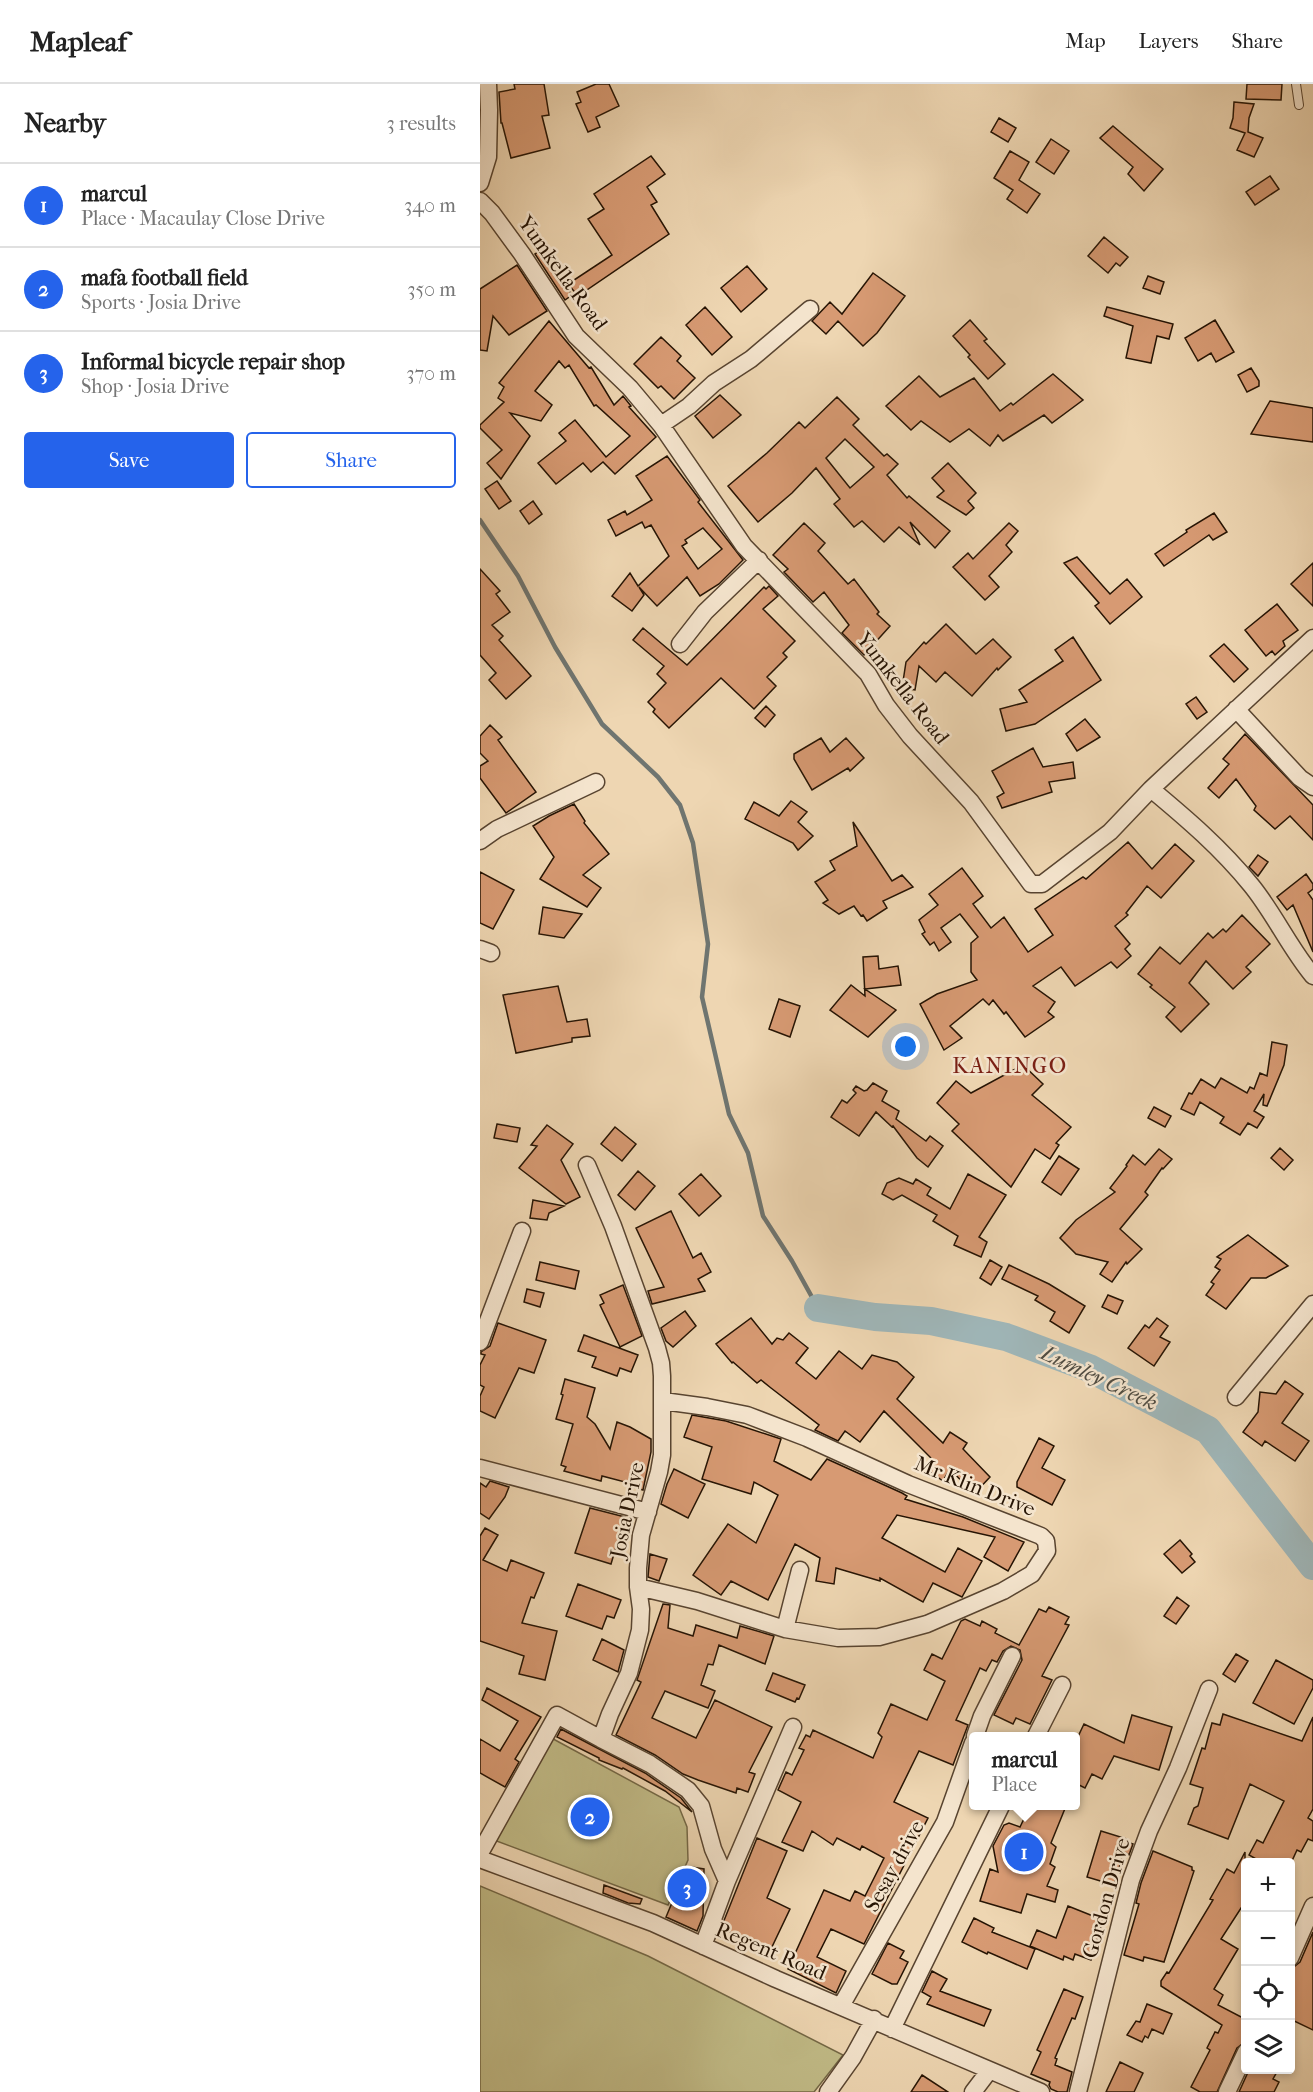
<!DOCTYPE html>
<meta charset="utf-8">
<style>
:root{--surface:#fff;--page:#f6f6f6;--text:#222;--muted:#767676;--line:#e0e0e0;--accent:#2563eb}
body{margin:0;font-family:"IM FELL French Canon",serif;background:var(--page);color:var(--text)}
.controls{position:absolute;right:18px;bottom:18px;display:grid;overflow:hidden;border-radius:6px;box-shadow:0 3px 9px #0003}
.controls button{width:54px;height:54px;display:grid;place-items:center;padding:0;border:0;border-bottom:2px solid var(--line);background:var(--surface);color:var(--text);font:30px sans-serif}
.you{position:absolute;left:426px;top:963px;width:21px;height:21px;margin:-15px;border:4px solid #fff;border-radius:50%;background:#1a73e8;box-shadow:0 0 0 9px #1a73e833}
.badge{display:grid;place-items:center;width:39px;height:39px;border-radius:50%;background:var(--accent);color:#fff;font-size:20px;font-weight:700}
.pin{position:absolute;translate:-50% -50%;border:3px solid #fff;box-shadow:0 2px 6px #0006}
.popup{position:absolute;left:489px;top:1648px;width:111px;height:78px;box-sizing:border-box;display:grid;place-content:center;border-radius:6px;background:var(--surface);filter:drop-shadow(0 2px 4px #0005);font-size:20px;white-space:nowrap;color:var(--muted)}
.popup b{font-size:22px;color:var(--text)}
.popup::after{content:'';position:absolute;left:50%;top:100%;margin-left:-12px;border:12px solid transparent;border-top-color:var(--surface)}
.list{margin:0;padding:0;list-style:none}
h2{display:flex;justify-content:space-between;align-items:center;height:78px;margin:0;padding:0 24px;font-size:26px}
h2 small{font-size:20px;font-weight:400;color:var(--muted)}
.list li{display:grid;grid-template-columns:39px 1fr auto;gap:18px;align-items:center;box-sizing:border-box;height:84px;padding:0 24px;border-top:2px solid var(--line)}
.list b{display:block;font-size:22px;white-space:nowrap}
.list p{margin:0;font-size:20px;white-space:nowrap;color:var(--muted)}
.list em{font-size:20px;font-style:normal;color:var(--muted)}
.actions{display:flex;gap:12px;padding:18px 24px}
.actions a{flex:1;padding:14px 0;border:2px solid var(--accent);border-radius:6px;text-align:center;font-size:21px;color:var(--accent)}
.actions .main{background:var(--accent);color:#fff}
.icon{flex:none;width:33px;height:33px;fill:none;stroke:currentColor;stroke-width:2;stroke-linecap:round;stroke-linejoin:round}
.map{position:relative;flex:none;width:833px;height:2008px;overflow:hidden}
header{display:flex;align-items:center;gap:36px;box-sizing:border-box;height:84px;padding:0 30px;background:var(--surface);border-bottom:2px solid var(--line)}
header strong{font-size:28px}
nav{display:flex;gap:33px;margin-inline-start:auto;font-size:21px}
main{display:flex}
aside{flex:1;background:var(--surface)}
.map>svg:first-child{display:block}
.green{fill:#c1bb87;stroke:#746846;stroke-width:1.5}
.lines{fill:none;stroke-linecap:round;stroke-linejoin:round}
.stream{stroke:#6f7570;stroke-width:4.5}
.river{stroke:#9fb6b8;stroke-width:28}
.building{fill:#d79a73;stroke:#261404;stroke-width:1.5;fill-rule:evenodd}
.lane-casing{stroke:#584430;stroke-width:10}
.street-casing{stroke:#584430;stroke-width:19}
.lane{stroke:#f4e4cd;stroke-width:8}
.street{stroke:#f4e4cd;stroke-width:16}
.labels{text-anchor:middle;dominant-baseline:central;stroke-width:5;stroke-linejoin:round;paint-order:stroke}
.street-label{font-size:21px;fill:#261404;stroke:#f4e4cd}
.neighbourhood-label{font-size:22px;letter-spacing:1.5px;fill:#7a1f14;stroke:#f4e4cd}
.water-label{font-size:22px;font-style:italic;fill:#504d43;stroke:#f4e4cd}
</style>
<header>
<strong>Mapleaf</strong>
<nav><a>Map</a><a>Layers</a><a>Share</a></nav>
</header>
<main>
<aside>
<h2>Nearby<small>3 results</small></h2>
<ul class="list">
<li><span class="badge">1</span><div><b>marcul</b><p>Place · Macaulay Close Drive</p></div><em>340 m</em></li>
<li><span class="badge">2</span><div><b>mafa football field</b><p>Sports · Josia Drive</p></div><em>350 m</em></li>
<li><span class="badge">3</span><div><b>Informal bicycle repair shop</b><p>Shop · Josia Drive</p></div><em>370 m</em></li>
</ul>
<div class="actions"><a class="main">Save</a><a>Share</a></div>
</aside>
<div class="map">
<svg width="833" height="2008" viewBox="0 0 833 2008">
<rect width="100%" height="100%" fill="#eed6b2"/>
<filter id="stains"><feTurbulence type="fractalNoise" baseFrequency=".00333" numOctaves="4"/><feColorMatrix values="0 0 0 0 .2 0 0 0 0 .09 0 0 0 0 .02 0 0 0 .5 -.17"/></filter>
<radialGradient id="worn" r=".72"><stop offset=".6" stop-color="#630" stop-opacity="0"/><stop offset="1" stop-color="#630" stop-opacity=".3"/></radialGradient>
<path class="green" d="M64 1650 199 1723 207 1743 208 1776 188 1821 6 1753Z
M0 1802 168 1872 363 1971 334 2008H0Z"/>
<g class="lines">
<path class="stream" d="M0 436 38 492 75 563 122 640 178 693 200 721 213 759 228 860 222 913 249 1030 268 1069 283 1132 312 1177 338 1224"/>
<path class="river" d="M338 1224 395 1233 451 1237 526 1253 609 1284 728 1346 833 1482"/>
</g>
<path class="building" d="M34 0H64L69 31 62 32 70 64 31 74 22 39H21L19 8 35 5Z
M116 0H129L139 22 116 33 120 43 108 48 96 20 101 18 97 8Z
M767 0H802L801 16 766 15Z
M754 18 774 20 769 34 768 48 783 54 774 73 757 66 765 49 750 44 753 34Z
M519 34 536 44 528 58 511 48Z
M633 42 683 85 664 107 648 90 653 83 620 54Z
M571 55 589 67 574 90 556 78Z
M530 67 549 78 539 96 560 110 547 129 527 115 533 106 514 94Z
M171 72 185 90 167 103 177 118 171 121 189 150 98 212 88 200 132 171 108 135 124 125 114 110Z
M790 92 799 105 775 121 766 108Z
M624 153 648 173 640 182 636 179 628 189 608 172Z
M61 166 92 211 85 216 55 170Z
M37 181 67 227 29 251 13 232 7 267 0 266V205Z
M267 182 287 205 261 228 241 204Z
M393 189 425 212 397 249 383 262 358 237 346 250 332 237 350 218 362 230Z
M668 192 684 198 680 210 663 204Z
M225 223 252 253 232 271 206 241Z
M627 223 693 240 689 255 677 252 671 279 646 274 653 242 624 232Z
M490 236 507 255 504 257 525 280 508 295 488 273 490 271 473 252Z
M735 236 754 268 736 278 731 269 718 277 705 254Z
M69 237 109 284 111 283 134 321 143 312 151 322 149 323 176 353 135 390 123 378 111 388 103 379 76 400 58 379 86 357 79 349 95 336 126 373 150 352 116 321 114 322 89 281 85 284 79 277 55 307 72 321 61 337 30 329 50 352 21 395 7 379 22 366 0 344V341L24 318 18 314 24 303 19 299Z
M181 253 201 272 197 277 215 294 194 315 181 302 178 304 154 280Z
M771 284 779 297V302L767 308 758 291Z
M573 290 603 316 572 339 564 331 523 357 518 351 510 362 489 345 470 358 441 337 431 346 406 322 439 292 460 313 494 294 520 327 531 319 533 321Z
M240 311 261 331 233 354 215 332Z
M357 313 379 335 373 341 404 372 407 370 418 380 407 391 427 414 429 412 470 447 455 464 430 438 440 461 419 443 404 458 382 437 374 443 354 420 360 415 336 384 312 409 278 438 248 402 287 369 319 338 325 344ZM365 355 394 383 370 404 346 374Z
M790 317 833 324V358L771 350Z
M187 372 220 416 218 418 263 476 239 500 220 512 207 493 177 522 159 503 164 511 152 527 132 512 150 489 158 502 189 472 171 441 165 444 162 438 136 452 128 436 145 427 147 431 172 416 156 392ZM223 444 242 465 218 485 202 462 207 459 205 456Z
M468 379 496 409 488 417 494 424 486 431 457 413 464 407 452 394Z
M17 397 31 417 19 425 5 405Z
M53 417 62 430 49 440 40 427Z
M734 429 747 448 733 456 729 451 684 482 675 470 707 448 706 446Z
M324 439 345 459 338 467 368 500 374 495 399 528 397 530 410 542 384 571 362 549 369 541 344 508 333 518 304 488 308 485 293 471Z
M529 439 538 447 526 461 532 468 509 492 519 503 505 516 473 483 488 469 493 475Z
M597 473 630 510 647 495 662 513 630 540 615 522 619 519 584 479Z
M833 479V522L811 500Z
M0 485 20 507 16 510 30 528 12 541 23 552 19 556 51 592 26 615 9 596 16 589 0 571Z
M289 502 298 512 283 525 315 557 303 569 307 573 287 593 296 602 274 625 241 594 189 644 173 628 175 625 168 618 186 599 177 590 184 582 153 556 163 544 207 581 284 503 286 505Z
M797 520 818 546 803 557 805 562 795 571 792 567 786 572 765 546Z
M466 540 496 570 513 555 531 573 518 586 517 584 492 612 465 588 456 598 439 582 435 606 422 604 426 578 444 558 446 560Z
M593 553 621 596 555 640 526 647 520 625 547 618 539 606 583 577 575 566Z
M744 560 768 585 754 598 730 572Z
M716 613 727 628 717 635 706 620Z
M286 622 295 631 285 643 275 634Z
M605 635 620 653 597 667 586 650Z
M10 641 22 653 18 656 56 708 26 729 0 694V682L8 677 0 669V652Z
M765 650 833 721V756L810 732 795 745 774 726 776 722 756 695 739 714 728 704 749 680 743 675Z
M341 654 350 668 366 654 384 674 370 687 368 684 332 706 314 675V670Z
M553 664 563 683 593 678 595 694 569 698 572 708 522 724 517 713 524 709 512 687Z
M311 717 327 728 318 738 333 752 318 766 313 759 265 735 274 718 299 732Z
M94 720 105 737 104 739 129 770 103 791 121 804 107 823 60 795 74 773 53 742 69 732Z
M373 738 412 797 422 791 433 803 403 817 407 824 387 837 383 831 381 832 374 822 359 830 343 819 348 816 335 798 355 786 350 777 377 762Z
M648 758 672 785 695 760 714 777 681 814 667 802 646 829 648 831 635 842 650 860 645 865 651 872 637 884 631 878 595 902 581 883 553 902 575 918 568 928 574 933 545 953 526 928 524 930 513 916 509 921 503 915 470 942 482 954 464 966 440 920 457 910 497 896 491 888V859L498 853 480 830 461 844 471 858 459 867 454 858 450 861 442 850 445 848 439 836 458 821 449 810 482 784 503 812 493 820 511 844 524 833 548 868 573 851 555 825 603 793 606 795Z
M778 771 788 778 778 792 769 783Z
M0 788 34 806 13 845 0 839Z
M826 790 833 800V805L828 809 833 816V868L813 821 807 826 797 813Z
M63 823 102 830 84 854 59 850Z
M762 831 790 860 766 883 771 888 753 905 726 877 709 899 729 920 701 948 686 933 695 923 670 903 672 901 658 890 680 863 700 880 728 849 733 854 743 845 746 848Z
M398 872 399 885 418 882 421 901 385 905 416 926 388 953 350 926 371 901 385 912 383 873Z
M78 902 87 938 107 935 110 952 92 954V958L36 969 23 911Z
M299 915 320 922 310 953 289 945Z
M792 958 807 961 804 981 787 1022 783 1021 784 1010 774 1027 784 1033 777 1044 768 1039 760 1051 740 1039 744 1033 720 1018 714 1031 701 1025 709 1009 712 1010 721 995 735 1004 741 994 767 1009 770 1003 774 1005 780 989 787 992Z
M543 981 563 1000 552 1011 591 1043 576 1059 579 1061 570 1075 555 1065 531 1103 472 1047 479 1040 457 1019 476 997 491 1009Z
M393 999 407 1007 402 1017 419 1027 416 1035 446 1057 450 1052 463 1062 448 1083 437 1074 413 1042 412 1043 396 1028 379 1052 351 1033 362 1016 367 1019 376 1009 373 1006 376 1002 384 1007 387 1006Z
M674 1023 691 1032 685 1043 668 1034Z
M17 1040 40 1044 37 1058 14 1054Z
M67 1041 93 1060 81 1076 100 1113 86 1120 39 1084 57 1062 51 1061Z
M135 1043 156 1060 142 1077 121 1060Z
M800 1064 813 1076 804 1086 791 1074Z
M679 1065 692 1075 683 1085 682 1084 665 1108 668 1111 640 1145 662 1165 647 1180 646 1178 632 1198 620 1190 628 1178 596 1170 580 1154 596 1136 635 1108 630 1104 647 1082 646 1081 653 1071 665 1081Z
M579 1072 599 1085 581 1111 562 1098Z
M158 1087 175 1102 155 1126 138 1111Z
M221 1090 241 1112 219 1132 199 1110Z
M488 1090 526 1111 499 1153 507 1158 501 1173 474 1161 478 1152 453 1137 457 1131 422 1111 413 1116 402 1110 407 1099 419 1094 433 1100 436 1095 451 1104 447 1111 470 1125Z
M53 1116 84 1122 69 1129 67 1136 50 1134Z
M191 1127 213 1174 221 1169 231 1188 218 1195 225 1207 172 1220 168 1207 184 1203 156 1144Z
M768 1151 808 1182 786 1194H771L746 1225 726 1211 734 1200 731 1198 740 1186 735 1183 741 1175 737 1173Z
M510 1176 522 1183 511 1201 500 1194Z
M60 1178 99 1187 95 1205 56 1196Z
M529 1181 569 1200 605 1222 589 1249 570 1237 575 1228 555 1216 558 1212 522 1195Z
M143 1201 162 1252 140 1263 120 1221 124 1219 120 1211Z
M47 1205 64 1209 60 1223 44 1218Z
M628 1211 643 1217 637 1230 622 1223Z
M205 1227 216 1242 193 1263 186 1257 181 1244Z
M271 1234 292 1260 297 1254 303 1256 309 1249 328 1264 316 1279 336 1295 359 1267 382 1285 392 1271 417 1278 434 1293 417 1315 463 1359 470 1348 487 1359 483 1365 510 1393 494 1410 470 1385 463 1397 446 1385 452 1375 404 1327 380 1358 365 1347 358 1357 335 1346 339 1341 291 1304 281 1296 277 1299 253 1278 252 1279 236 1260Z
M677 1234 688 1242 680 1253 690 1258 674 1282 648 1264 665 1241 669 1244Z
M18 1239 66 1256 54 1289 39 1284 15 1334 0 1327V1312L4 1303 0 1301V1281L5 1271 1 1270V1268L10 1262Z
M104 1251 158 1271 151 1288 140 1284 137 1292 112 1283 116 1273 98 1267Z
M85 1295 115 1304 107 1333 115 1340 130 1365 137 1338 150 1343 171 1355V1368L163 1406 149 1402V1399L122 1392 121 1397 84 1387 86 1383 81 1381 93 1340 76 1335 83 1311 81 1310Z
M805 1297 823 1310 802 1339 829 1357 815 1377 785 1357 782 1362 763 1348 778 1328 780 1308 796 1310Z
M212 1331 246 1337 301 1355 294 1377 331 1396 347 1375 422 1409 427 1412 425 1415 483 1433 544 1458 528 1487 504 1473 515 1453 417 1431 402 1454 465 1488 478 1464 502 1477 482 1513 453 1499 443 1518 400 1494V1497L356 1484 354 1500 336 1497 340 1474 315 1460 288 1516 251 1497 241 1511 213 1491 248 1440 276 1459 298 1411 274 1398 271 1410 222 1395 232 1363 204 1353Z
M559 1354 574 1362 562 1384 585 1396 572 1421 537 1403V1398Z
M194 1385 225 1400 208 1434 181 1420 187 1400Z
M10 1397 29 1403 25 1413 9 1435 0 1429V1399L6 1403Z
M110 1424 145 1433 131 1480 95 1469Z
M5 1444 18 1451 3 1476 27 1487 31 1476 64 1489 54 1514 51 1513 42 1539 77 1547 65 1596 39 1590 44 1572 0 1557V1452Z
M700 1456 712 1470 710 1472 715 1478 702 1489 684 1470Z
M170 1470 187 1475 179 1497 168 1493Z
M98 1500 141 1516 134 1534 127 1532 122 1545 86 1532Z
M697 1513 709 1522 696 1540 684 1532Z
M183 1520 190 1521 188 1544 213 1552 216 1541 257 1554 260 1542 294 1552 285 1580 239 1561 233 1581 228 1580 221 1601 235 1607 228 1624 185 1607 172 1634 216 1654 235 1616 292 1643 269 1688 275 1690 268 1708 257 1704 256 1709 218 1696 203 1690 175 1671 136 1651 161 1598 157 1596Z
M569 1523 589 1533 585 1540 589 1541 562 1592 572 1596 550 1640 536 1634 533 1640 514 1631 542 1576 540 1566 531 1562 523 1567 517 1578 512 1576 506 1587 500 1584 476 1636 488 1641 473 1681 439 1667 414 1718 448 1734 384 1860 351 1845 337 1873 366 1887 356 1909 308 1885 344 1806 370 1817 375 1807 385 1812 404 1774 382 1762 380 1766 357 1754 353 1761 332 1747 323 1767 302 1758 321 1718 298 1706 306 1688 312 1691 324 1666 319 1664 326 1651 330 1653 333 1646 393 1674 402 1653 398 1649 411 1620 447 1636 465 1597 444 1586 452 1570 462 1575 481 1537 485 1535 500 1542 502 1537 517 1545 515 1549 539 1561 559 1525 566 1528Z
M122 1555 144 1566 138 1588 113 1576Z
M756 1570 768 1577 755 1598 743 1590Z
M796 1576 833 1596V1604L814 1640 773 1619Z
M293 1589 325 1601 319 1615 317 1614 315 1618 286 1606Z
M7 1604 61 1633 35 1675 39 1678 25 1703 0 1689V1655L20 1667 38 1637 2 1616Z
M743 1630 822 1657 833 1633V1725L828 1734 833 1737V1757L828 1755 821 1768 817 1766 811 1779H783L769 1771 777 1756 783 1759 804 1717 770 1700 748 1755 708 1740 714 1724 718 1722 723 1704 710 1700 722 1664 725 1665 732 1639 740 1641Z
M652 1631 692 1643 679 1686 634 1672 622 1695 612 1690 605 1704 595 1699V1659L604 1640 644 1659Z
M81 1645 165 1689 201 1714 212 1728 185 1707 143 1684 142 1685 119 1676V1674L77 1653Z
M550 1722H586L571 1759 576 1763 570 1780 575 1783 567 1802 578 1806 575 1818 547 1810 541 1829 500 1817 510 1785 518 1788 513 1762 524 1741 529 1739 540 1743Z
M621 1747 647 1755V1758L653 1760 649 1771 644 1768 634 1801 607 1793Z
M277 1754 307 1767 287 1814 310 1825 290 1867 241 1844Z
M673 1767 712 1783V1786L714 1787 684 1878 664 1873 663 1877 644 1871 659 1820 656 1819 661 1799Z
M765 1768V1818L741 1855 758 1865 734 1905 743 1911 738 1921 765 1935V1958L757 1964 737 2008H720L711 2003 730 1966 727 1964 735 1948 738 1949 742 1941 681 1902V1897L687 1888 689 1889 733 1816 730 1815 747 1785 754 1789Z
M211 1783 224 1785 223 1832 217 1847 186 1833 194 1814 207 1819Z
M124 1801 162 1815 160 1820 148 1819 123 1809Z
M588 1822 623 1836 611 1876 595 1870 593 1876 584 1872 583 1876 550 1862 557 1846 576 1854Z
M494 1834 514 1844 512 1848 555 1865 547 1885 508 1868 507 1870 482 1858Z
M833 1848V1946L810 1935V1886L820 1878Z
M408 1859 424 1867 420 1874 428 1878 417 1900H412L392 1890Z
M452 1887 467 1895 460 1907 511 1926 504 1942 447 1920 451 1913 442 1908Z
M584 1905 603 1913 595 1935 592 1934 575 1974 577 1975 575 1981 592 1988 587 2008H578L571 2005 569 2001 570 1998 551 1990 561 1968 557 1966Z
M667 1920 692 1930 683 1950 672 1945 668 1954 665 1952 662 1958 647 1951 656 1937 660 1938Z
M640 1978 663 1989 654 2008H626Z
M769 1986H798L793 1995 799 1998 794 2008H759Z
M442 1991 468 2008H431Z"/>
<g class="lines">
<g class="lane-casing">
<path id="lane" d="M816 0 819 21"/>
</g>
<g class="street-casing">
<path id="street" d="M0 99 8 73 9 26 8 0
M0 117 12 129 42 170 96 252 150 304 181 341 264 462 388 590 406 621 430 652 491 718 551 800H562L630 748 671 705 833 554
M181 341 209 322 234 299 271 275 330 225
M200 560 225 528 279 476
M756 625 820 694 833 703
M671 705C707 735 741 764 771 801 794 829 809 863 833 892
M0 757 17 745 116 698
M0 865 11 869
M107 1081 133 1142 177 1264 181 1279 182 1292V1371L179 1388 161 1451 158 1484V1503L161 1525 160 1546 149 1589 130 1630 121 1655 170 1680 208 1706 221 1722 233 1765 247 1797
M0 1258 42 1147
M756 1313 833 1220
M0 1384 168 1428
M158 1503 217 1517 305 1545 358 1554 399 1553 447 1540 523 1507 552 1490 567 1467 566 1457 561 1452 428 1400 327 1354 267 1331 227 1323 183 1317
M305 1545 320 1486
M495 1652 502 1632 532 1572
M556 1652 582 1601
M0 1769 77 1631 121 1655
M0 1775 173 1839 296 1895 561 2008
M223 1862 247 1797 313 1643
M810 1874 833 1822
M361 1922 465 1738 493 1659
M412 1945 521 1722
M348 2008 373 1973 394 1935
M493 2008 509 1987
M598 2008 651 1796 669 1747 698 1684 729 1605
M747 2008 766 1968"/>
</g>
<use href="#lane" class="lane"/>
<use href="#street" class="street"/>
</g>
<g class="labels">
<g class="street-label">
<text transform="translate(83 189) rotate(54)">Yumkella Road</text>
<text transform="translate(423 604) rotate(52)">Yumkella Road</text>
<text transform="translate(495 1402) rotate(22)">Mr Klin Drive</text>
<text transform="translate(147 1426) rotate(-78)">Josia Drive</text>
<text transform="translate(414 1782) rotate(-61)">Sesay drive</text>
<text transform="translate(626 1814) rotate(-74)">Gordon Drive</text>
<text transform="translate(291 1867) rotate(23)">Regent Road</text>
</g>
<g class="neighbourhood-label">
<text x="530" y="982">KANINGO</text>
</g>
<g class="water-label">
<text transform="translate(619 1294) rotate(25)">Lumley Creek</text>
</g>
</g>
<rect width="100%" height="100%" filter="url(#stains)"/>
<rect width="100%" height="100%" fill="url(#worn)"/>
</svg>
<div class="controls">
<button>+</button>
<button>−</button>
<button><svg class="icon" aria-label="locate" viewBox="0 0 24 24"><circle cx="12" cy="12" r="6"/><path d="M12 2v4M12 18v4M2 12h4M18 12h4"/></svg></button>
<button><svg class="icon" aria-label="layers" viewBox="0 0 24 24"><path d="M12 4l9 5-9 5-9-5zM3 14l9 5 9-5"/></svg></button>
</div>
<div class="you"></div>
<div class="pin badge" style="left:544px;top:1768px">1</div>
<div class="popup"><b>marcul</b>Place</div>
<div class="pin badge" style="left:110px;top:1733px">2</div>
<div class="pin badge" style="left:207px;top:1804px">3</div>
</div>
</main>
